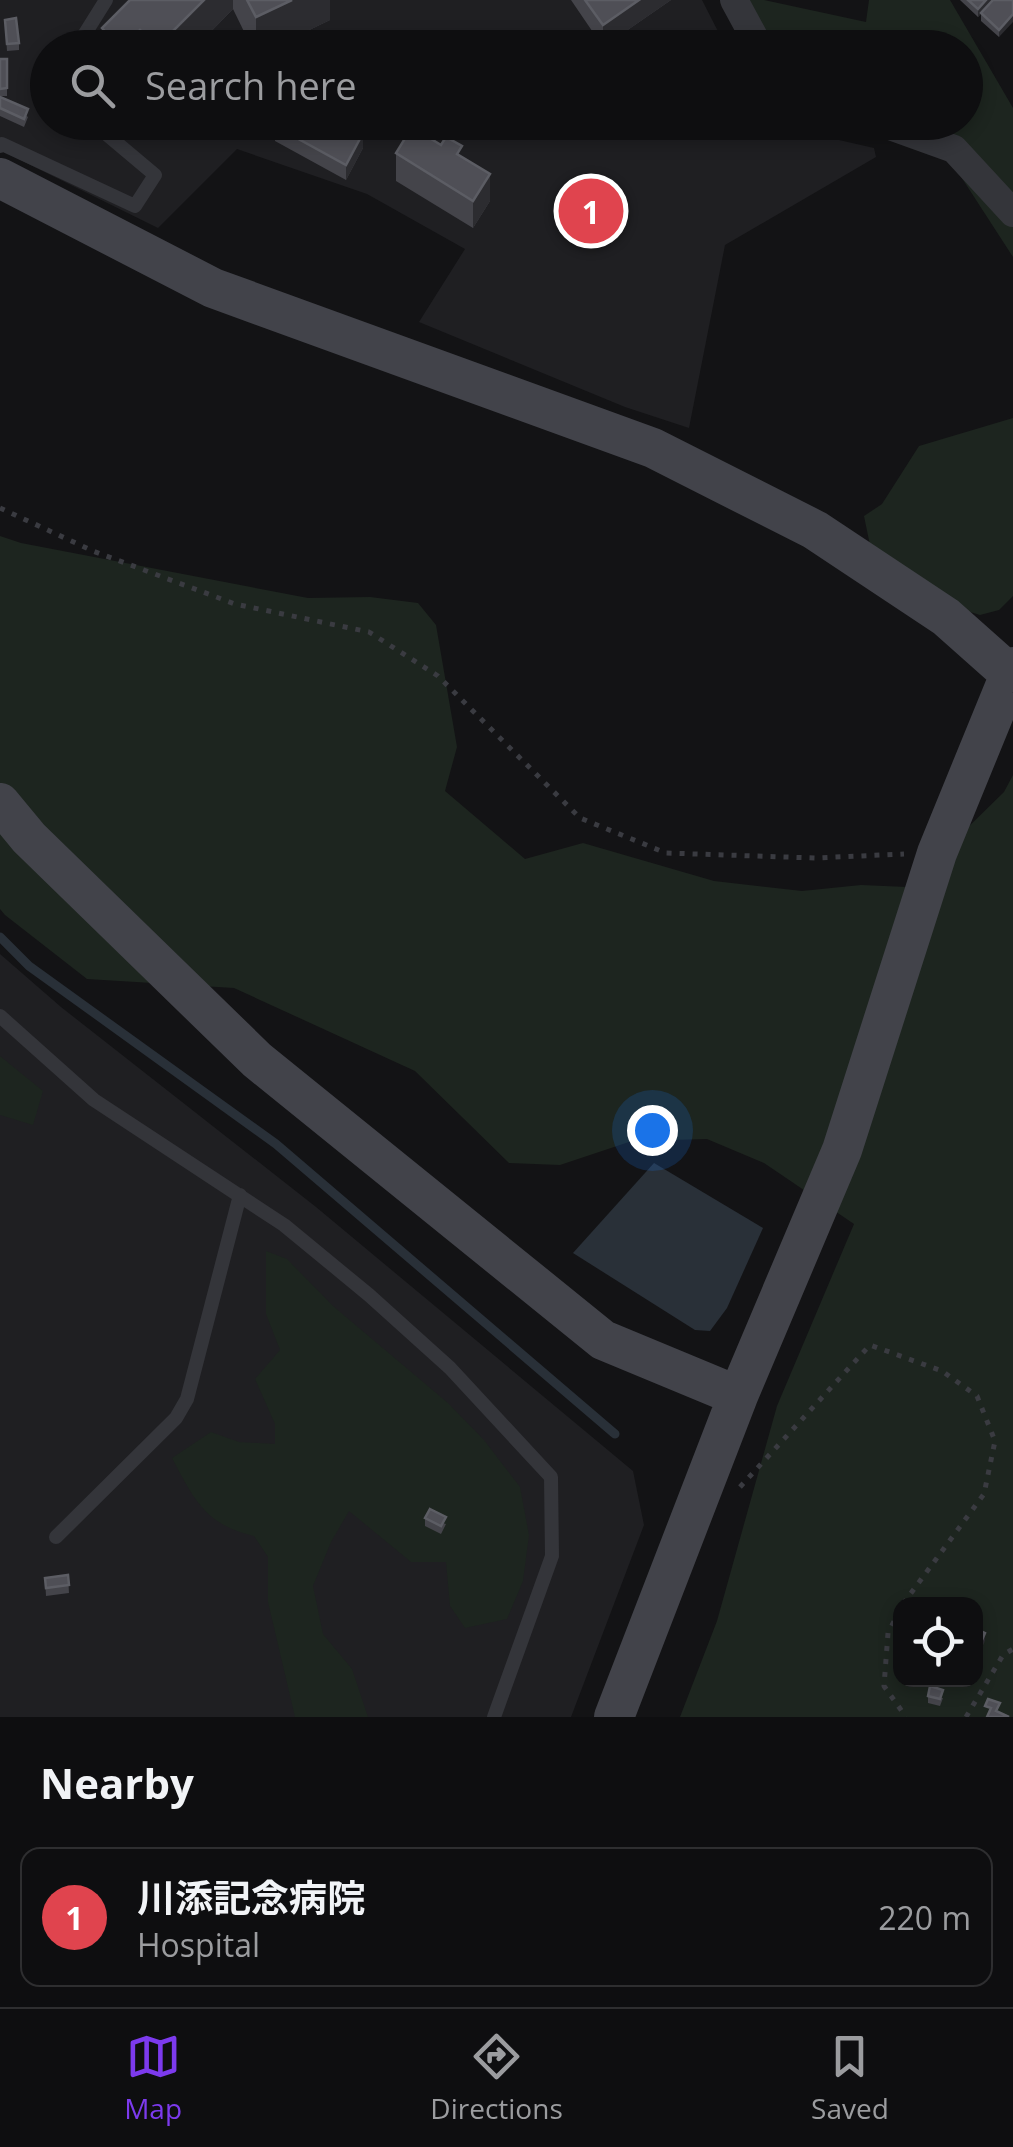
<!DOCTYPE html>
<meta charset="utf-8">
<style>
:root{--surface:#0e0e10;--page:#171719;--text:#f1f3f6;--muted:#9b9c9f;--line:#2e2e30;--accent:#7c3aed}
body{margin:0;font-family:"Open Sans","Noto Sans JP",sans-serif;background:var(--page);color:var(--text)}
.controls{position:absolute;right:30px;bottom:30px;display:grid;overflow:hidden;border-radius:20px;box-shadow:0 5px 15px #0003}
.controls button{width:90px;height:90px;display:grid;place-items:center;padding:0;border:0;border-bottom:2px solid var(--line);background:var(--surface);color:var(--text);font:50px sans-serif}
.you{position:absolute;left:652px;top:1130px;width:35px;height:35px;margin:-25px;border:8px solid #fff;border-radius:50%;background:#1a73e8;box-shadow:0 0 0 15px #1a73e833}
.badge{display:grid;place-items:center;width:65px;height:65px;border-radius:50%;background:var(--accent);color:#fff;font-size:32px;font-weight:700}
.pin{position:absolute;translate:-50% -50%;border:5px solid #fff;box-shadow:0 2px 10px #0006}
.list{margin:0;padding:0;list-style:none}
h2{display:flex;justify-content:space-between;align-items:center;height:130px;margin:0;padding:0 40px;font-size:42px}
h2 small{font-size:32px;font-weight:400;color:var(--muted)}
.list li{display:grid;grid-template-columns:65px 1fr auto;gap:30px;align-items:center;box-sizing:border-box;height:140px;margin:0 20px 20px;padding:0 20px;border:2px solid var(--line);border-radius:20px}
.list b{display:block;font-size:38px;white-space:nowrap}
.list p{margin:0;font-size:32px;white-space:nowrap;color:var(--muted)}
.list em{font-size:32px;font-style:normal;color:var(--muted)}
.icon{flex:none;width:55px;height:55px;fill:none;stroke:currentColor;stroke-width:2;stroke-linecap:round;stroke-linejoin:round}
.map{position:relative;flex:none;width:1013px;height:1717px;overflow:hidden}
.search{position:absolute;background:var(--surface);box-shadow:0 5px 15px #0003;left:30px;right:30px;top:30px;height:110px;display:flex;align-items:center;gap:25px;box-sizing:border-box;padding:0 35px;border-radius:55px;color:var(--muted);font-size:38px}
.sheet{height:290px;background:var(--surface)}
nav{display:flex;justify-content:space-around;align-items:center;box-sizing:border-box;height:140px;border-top:2px solid var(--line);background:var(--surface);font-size:28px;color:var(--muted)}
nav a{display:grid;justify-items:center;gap:5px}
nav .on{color:var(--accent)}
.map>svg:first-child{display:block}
.built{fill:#1f1f22}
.green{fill:#1d251f;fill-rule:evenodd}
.water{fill:#293038}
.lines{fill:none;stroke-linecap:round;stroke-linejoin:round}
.stream{stroke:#293038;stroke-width:9}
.path{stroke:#3a3b41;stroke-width:5;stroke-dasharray:5 8;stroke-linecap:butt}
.lane{stroke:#34353a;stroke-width:14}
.street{stroke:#34353a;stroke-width:28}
.secondary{stroke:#42434a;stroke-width:40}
.wall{fill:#44444a}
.shaded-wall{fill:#2c2c30}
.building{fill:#4f4f56;stroke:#5c5d64;stroke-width:2.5}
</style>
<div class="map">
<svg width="1013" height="1717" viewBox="0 0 1013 1717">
<rect width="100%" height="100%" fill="#131315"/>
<path class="built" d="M0 0H702L726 47 48 48V122H794L817 135 874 148 876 157 725 245 689 428 625 407 419 322 465 249 367 194 237 149 158 228 0 150Z
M0 954 61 1007 316 1207 633 1471 644 1525 571 1717H0Z"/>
<path class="green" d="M744 0H764L866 22 869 0H950L1013 108V257L945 152 816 123 966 122V48L767 47Z
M1013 418V596L999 610 980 615 920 596 872 555 864 516 882 504 919 446Z
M0 536 21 543 308 598 370 597 418 603 436 625 457 747 445 791 525 859 583 843 714 881 802 891 861 885 907 887 1004 792 1013 775V1717H680L717 1621 777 1406 854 1224 764 1163 707 1139 632 1141 560 1165 509 1163 415 1071 234 988 87 979 5 915 0 909ZM900 1604H976V1680H900Z
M0 1056 43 1091 33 1125 0 1115Z
M266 1251 287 1259 333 1306 448 1403 484 1440 520 1487 529 1535 523 1581 507 1619 465 1628 450 1606 446 1562H411L349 1511 331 1542 313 1586 323 1634 352 1669 368 1717H295L268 1602V1557L254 1536C206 1525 194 1500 172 1458L211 1432 239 1442 275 1444V1424L255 1379 280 1350 266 1314Z"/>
<path class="water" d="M654 1163 763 1228 727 1308 710 1331 695 1330 573 1253Z"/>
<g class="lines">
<path class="stream" d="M0 937 29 966 276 1144 615 1434"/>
<path class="path" d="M0 508 93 551 235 604 369 632 438 676 580 818 666 853 815 858 904 854
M740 1487 870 1345 942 1371 977 1396 995 1441 984 1494 903 1604
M900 1610 888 1633 884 1686 906 1717
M966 1717 1003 1655 1013 1649"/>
<path class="lane" d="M76 48 106 0
M0 146 2 144 135 206 155 175 92 122
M0 1016 94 1100 284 1225 369 1295 450 1368 551 1477 552 1556 494 1717
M56 1537 176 1418 187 1399 240 1195"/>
<path class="street" d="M734 0 760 48
M879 122 954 149 1013 213"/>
<path class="secondary" d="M0 178 213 288 653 448 815 530 946 617 1009 673
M0 803 29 838 257 1060 603 1340 738 1396
M614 1717 738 1396 842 1150 937 853 1013 667"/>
</g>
<path class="wall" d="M130 0H330V20L272 48H252L233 9 195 48H102V28Z
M571 0H671L603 47Z
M960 0H993L978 17Z
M1013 0 999 37 981 21V13Z
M5 20 19 43V50L7 51Z
M0 59H7V96H0Z
M0 97 28 117 24 127 0 116Z
M125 122H145L146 131 139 137Z
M275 126 363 148 346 180 275 141Z
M396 153 462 157 490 201 473 228 396 181Z
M425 1518 446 1524 441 1534 425 1526Z
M68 1575 69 1593 46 1596 45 1578Z
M928 1696 943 1698 940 1706 928 1703Z"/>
<path class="shaded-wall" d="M204 0H233V9L195 48H166V38Z
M292 0H330V20L272 48H256V17Z
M639 0H671L603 47V25Z
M986 0H993L978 17V9Z
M1013 14V22L999 37V30Z
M140 30V48H121Z
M160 33V48H152V41Z
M146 124V131L139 137V130Z
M363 133V148L346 180V165Z
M490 174V201L473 228V201Z
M985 1633V1641L978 1656V1649Z"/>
<path class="building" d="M130 0H204L166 38 160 33 152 41 140 30 120 48 102 28Z
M247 0H292L256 17Z
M585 0H639L603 25Z
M968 0H986L978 9Z
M993 0H1013V14L999 30 981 13Z
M16 18 19 43 7 44 5 20Z
M0 59H7V88L0 89Z
M0 97 28 109 24 119 0 108Z
M132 122H145L146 124 139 130Z
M278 122H344L363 133 346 165 275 126Z
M412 127 441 145 446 137 462 146 457 154 490 174 473 201 396 153Z
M430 1509 446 1517 441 1526 425 1518Z
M68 1575 69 1585 46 1588 45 1578Z
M977 1629 985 1633 978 1649 976 1647Z
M930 1686 943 1690 940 1699 928 1696Z
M988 1699 1000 1703 996 1711 1009 1717H987L991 1708 985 1706Z"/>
</svg>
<div class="controls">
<button><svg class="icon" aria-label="locate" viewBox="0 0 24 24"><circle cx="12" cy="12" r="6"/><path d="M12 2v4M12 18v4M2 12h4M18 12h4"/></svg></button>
</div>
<div class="you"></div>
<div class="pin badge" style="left:591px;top:211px;background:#e0444e">1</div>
<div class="search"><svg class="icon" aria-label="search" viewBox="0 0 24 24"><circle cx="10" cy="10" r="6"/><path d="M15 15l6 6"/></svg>Search here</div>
</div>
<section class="sheet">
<h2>Nearby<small></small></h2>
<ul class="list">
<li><span class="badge" style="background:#e0444e">1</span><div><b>川添記念病院</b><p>Hospital</p></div><em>220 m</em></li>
</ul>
</section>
<nav>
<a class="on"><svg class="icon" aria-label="map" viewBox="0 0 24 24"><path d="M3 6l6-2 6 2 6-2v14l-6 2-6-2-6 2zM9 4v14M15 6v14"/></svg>Map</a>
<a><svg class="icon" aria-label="directions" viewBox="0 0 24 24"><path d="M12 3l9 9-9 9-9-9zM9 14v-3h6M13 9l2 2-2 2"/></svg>Directions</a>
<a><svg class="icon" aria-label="saved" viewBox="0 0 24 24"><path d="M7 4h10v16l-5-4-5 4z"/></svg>Saved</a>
</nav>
